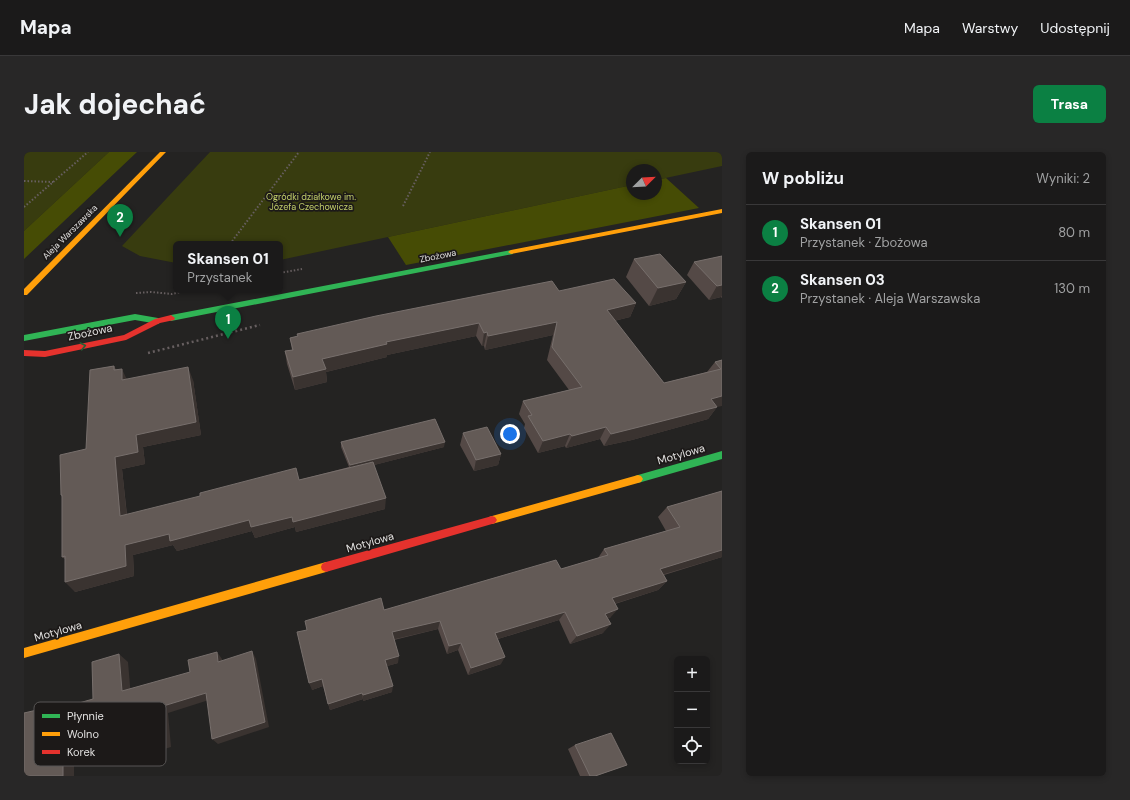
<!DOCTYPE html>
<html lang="pl">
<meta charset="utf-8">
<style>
:root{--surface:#1b1a1a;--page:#282727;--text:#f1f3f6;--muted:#a0a1a2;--line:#393839;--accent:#0b8043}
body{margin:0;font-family:"DM Sans",sans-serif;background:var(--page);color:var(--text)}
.controls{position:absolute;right:12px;bottom:12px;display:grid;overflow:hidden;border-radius:6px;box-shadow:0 2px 6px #0003}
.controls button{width:36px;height:36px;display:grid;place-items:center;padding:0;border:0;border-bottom:1px solid var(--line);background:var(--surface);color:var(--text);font:20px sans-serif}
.compass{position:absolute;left:602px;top:12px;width:36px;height:36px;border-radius:50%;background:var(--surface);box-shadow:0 2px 6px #0003;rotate:66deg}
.you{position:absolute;left:486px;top:282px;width:14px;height:14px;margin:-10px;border:3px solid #fff;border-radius:50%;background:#1a73e8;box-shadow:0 0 0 6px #1a73e833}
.badge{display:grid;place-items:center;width:26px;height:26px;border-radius:50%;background:var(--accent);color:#fff;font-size:13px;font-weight:700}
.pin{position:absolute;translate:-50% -33px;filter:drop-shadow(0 1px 2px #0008)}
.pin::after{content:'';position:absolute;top:21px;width:14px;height:12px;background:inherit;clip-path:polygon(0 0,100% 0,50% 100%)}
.popup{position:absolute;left:149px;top:89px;width:110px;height:52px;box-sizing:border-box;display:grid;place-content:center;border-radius:6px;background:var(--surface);filter:drop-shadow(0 1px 3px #0005);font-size:13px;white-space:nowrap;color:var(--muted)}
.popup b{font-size:15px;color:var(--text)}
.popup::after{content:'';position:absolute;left:50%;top:100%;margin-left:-8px;border:8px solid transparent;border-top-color:var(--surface)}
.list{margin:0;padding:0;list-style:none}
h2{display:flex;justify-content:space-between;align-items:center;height:52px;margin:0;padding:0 16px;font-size:17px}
h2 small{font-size:13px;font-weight:400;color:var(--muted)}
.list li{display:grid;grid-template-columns:26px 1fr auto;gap:12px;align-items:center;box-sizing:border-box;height:56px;padding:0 16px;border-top:1px solid var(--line)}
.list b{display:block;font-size:15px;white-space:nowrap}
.list p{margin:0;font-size:13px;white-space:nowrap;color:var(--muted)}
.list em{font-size:13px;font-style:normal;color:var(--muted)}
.icon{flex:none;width:22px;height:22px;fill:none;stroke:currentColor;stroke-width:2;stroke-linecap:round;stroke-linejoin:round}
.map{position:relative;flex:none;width:698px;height:624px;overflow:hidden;border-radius:6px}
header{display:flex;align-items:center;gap:24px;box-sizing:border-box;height:56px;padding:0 20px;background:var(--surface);border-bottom:1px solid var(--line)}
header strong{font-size:19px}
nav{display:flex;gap:22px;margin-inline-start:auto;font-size:14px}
.intro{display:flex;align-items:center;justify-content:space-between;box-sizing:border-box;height:96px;padding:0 24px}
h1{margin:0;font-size:28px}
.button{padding:10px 18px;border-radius:6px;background:var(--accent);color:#fff;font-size:14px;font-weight:700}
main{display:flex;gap:24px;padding:0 24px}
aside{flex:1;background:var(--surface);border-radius:6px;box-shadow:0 2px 6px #0003}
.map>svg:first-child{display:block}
.green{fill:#383c0f}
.forest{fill:#464c05}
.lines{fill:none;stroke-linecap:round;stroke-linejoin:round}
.path-far1{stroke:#675f60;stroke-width:2;stroke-dasharray:1.5 2;stroke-linecap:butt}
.path{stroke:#675f60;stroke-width:2.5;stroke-dasharray:2 3;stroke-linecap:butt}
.fast{fill:#30b455;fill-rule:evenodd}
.slow{fill:#ff9f0a;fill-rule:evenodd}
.jam{fill:#e5322d;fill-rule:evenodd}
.wall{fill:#544946}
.shaded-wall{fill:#3a3330}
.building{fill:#635a56;stroke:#776f6c}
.oneway{stroke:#255f33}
.labels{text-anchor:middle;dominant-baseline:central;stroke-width:3.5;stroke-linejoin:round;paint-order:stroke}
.far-park-label{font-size:9px;fill:#c3cf6b;stroke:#1c1918}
.far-street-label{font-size:9px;fill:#e1e0df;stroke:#1c1918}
.street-label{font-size:11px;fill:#e1e0df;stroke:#1c1918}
.key{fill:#1c1918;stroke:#575554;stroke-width:1}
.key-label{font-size:11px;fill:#e1e0df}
</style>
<header>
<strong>Mapa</strong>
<nav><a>Mapa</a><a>Warstwy</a><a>Udostępnij</a></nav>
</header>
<div class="intro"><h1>Jak dojechać</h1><a class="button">Trasa</a></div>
<main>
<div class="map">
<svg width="698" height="624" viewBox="0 0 698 624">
<rect width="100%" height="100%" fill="#242322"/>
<path class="green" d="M0 0H85L0 79Z
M186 0H698V14L632 28V18H608V33L256 108V92H152V111L116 104 98 94Z"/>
<path class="forest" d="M85 0H113L0 107V79Z
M642 26 675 56 382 113 364 85 608 33V42H632V28Z"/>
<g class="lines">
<path class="path-far1" d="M0 29 29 30
M379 54 406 0
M0 55 64 0
M206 92 275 0
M256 121 278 117
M112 141 127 140 148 142 165 138"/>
<path class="path" d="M124 201 236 173"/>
<path class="fast" d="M487 98H489V102L147 169 143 166 147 163Z
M111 162 134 166 138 169 134 172 111 168 0 189V183Z
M698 299V307L614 331 611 330 609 327 611 324 614 323Z"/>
<path class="slow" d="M136 0H142L3 143H0V137Z
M698 57V61L487 102 484 100 487 98Z
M614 323 617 324 619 327 617 330 614 331 468 372 465 371 463 368 465 365 468 364Z
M302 410 306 412 307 415 306 418 302 420 0 506V496Z"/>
<path class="jam" d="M147 163 151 166 150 168 136 171 102 188 21 205 0 204V198L21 199 100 183 131 167Z
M468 364 471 365 473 368 471 371 468 372 302 420 298 418 297 415 298 412 302 410Z"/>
</g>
<path class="wall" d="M698 104V146L697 145 685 148 663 123 670 110Z
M610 107 662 130 652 147 625 154 602 125Z
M535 139 612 151 606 165 590 169 640 231 683 220 691 210 698 208 693 255 684 267 608 288 580 294 576 287 542 296 541 294 514 301 500 276 501 272 495 262 499 249 545 238 523 208 529 183 461 198 460 194H458L452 184 363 203V205L302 220 303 230 271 238 263 212 261 199 268 198 266 186Z
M90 214 92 218 103 227 169 228 177 283 119 295 121 312 98 317 103 363 275 328 325 315 317 295V290L420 295 350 313 361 357 272 380 271 375 231 386 228 379 153 399 149 393 109 403 110 424 51 440 41 407 38 405V345L37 343 62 297Z
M439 281 477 302 474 313 450 319 436 293Z
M698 339V405L640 423 643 429 634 438 591 452 586 466H583L579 481 546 492 535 468 474 487 477 512 444 523 434 498 423 502 414 477 370 488 374 511 363 514 368 540 339 549V547L306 558 299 534 288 538 283 478 360 458 537 417 574 406 580 397 642 379 634 365 643 355Z
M551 593 603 613 572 624H556L544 597Z"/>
<path class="shaded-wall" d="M662 130 652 147 625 154 634 136Z
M698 133V144L697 145 685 148 693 134Z
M612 151 606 165 577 172 583 158Z
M533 170 529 183 461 198 464 184Z
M455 171 452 184 363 203V205L302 220 303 230 271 238 269 225 298 207 362 190Z
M463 180 460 194H458L460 181Z
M164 215 169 228 177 283 119 295 121 312 98 317 104 375 96 364 91 305 112 283Z
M98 217 104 230 98 228Z
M698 244V254L693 255 684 267 608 288 580 294 587 282 687 247Z
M582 275 576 287 542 296 548 284Z
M546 282 541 294 514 301 519 289Z
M421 290 420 295 327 319 326 313Z
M477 302 474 313 450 319 452 308Z
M362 346 361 357 272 380 271 375 231 386 228 379 153 399 149 393 109 403 110 424 51 440 41 430 101 393 145 382 225 368 268 365Z
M698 398V405L627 426 636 417Z
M643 429 634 438 580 455 588 446Z
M594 457 586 466 573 470 581 462Z
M541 460 535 468 467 489 471 481Z
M416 469 414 477 367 488 368 480Z
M587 472 579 481 546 492 553 484Z
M437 491 434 498 423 502 425 494Z
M228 499 232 507 245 575 194 592 188 587Z
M193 500 198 507 199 517 194 510Z
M95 502 104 510 107 545 98 539Z
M375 504 374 511 360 515 361 508Z
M481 505 477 512 444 523 447 516Z
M298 527 299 534 288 538 285 531Z
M369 534 368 540 339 549V543Z
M182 541 188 547 144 561 147 595 100 609 90 605 136 555Z
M338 541 339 547 306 558 304 552Z
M13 558 25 563H13Z
M88 575 98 580 50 596V624H39V591Z"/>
<path class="building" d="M636 102 662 130 634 136 610 107Z
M698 104V133L693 134 670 110Z
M590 127 612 151 583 158 640 231 697 217 691 210 698 208V244L687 247 693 255 615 275 587 282 582 275 548 284 546 282 519 289 504 264 508 263 499 249 558 235 528 195 533 170 464 184 463 180 460 181 455 171 362 190 363 192 298 207 302 217 269 225 261 199 269 198 266 186 274 184 273 182 352 164 528 129 535 139Z
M90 214V218L98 217V228L164 215 172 270 112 283 114 300 91 305 96 364 176 344V341L272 316 275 328 349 310 362 346 269 370 268 365 227 375 225 368 146 389 145 382 101 393 102 414 41 430V404L38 405V343H37L36 303 62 297 66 218Z
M411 267 421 290 326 313 317 290Z
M463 275 477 302 452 308 439 281Z
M698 339V398L636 417 643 429 588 446 594 457 581 462 587 472 553 484 541 460 471 481 481 505 447 516 437 491 425 494 416 469 368 480 375 504 361 508 369 534 339 543 338 541 304 552 298 527 285 531 273 480 283 478 281 469 357 446 360 458 532 408 537 417 584 403 580 397 656 375 643 355Z
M228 499 241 570 188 587 182 541 136 555 139 590 90 605 88 575 39 591V624H0V561L13 558V563L69 547 68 510 95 502 98 539 166 520 164 508 193 500 194 510Z
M587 581 603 613 571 624H566L551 593Z"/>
<defs><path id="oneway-chevron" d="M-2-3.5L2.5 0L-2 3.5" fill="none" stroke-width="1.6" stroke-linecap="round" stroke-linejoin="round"/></defs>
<use class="oneway" href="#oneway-chevron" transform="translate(59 194) rotate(-12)"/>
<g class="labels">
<g class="far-park-label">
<text x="287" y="45">Ogródki działkowe im.<tspan x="287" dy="10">Józefa Czechowicza</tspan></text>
</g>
<g class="far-street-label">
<text transform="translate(46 80) rotate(-45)">Aleja Warszawska</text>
<text transform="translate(414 104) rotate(-11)">Zbożowa</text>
</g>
<g class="street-label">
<text transform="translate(66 180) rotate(-12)">Zbożowa</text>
<text transform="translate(657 302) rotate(-16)">Motylowa</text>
<text transform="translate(346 390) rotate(-16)">Motylowa</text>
<text transform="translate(34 479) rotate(-16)">Motylowa</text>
</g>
</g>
<rect x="10" y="550" width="132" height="64" rx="6" class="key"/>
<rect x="18" y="562" width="18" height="4" fill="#30b455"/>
<rect x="18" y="580" width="18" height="4" fill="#ff9f0a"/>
<rect x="18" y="598" width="18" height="4" fill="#e5322d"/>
<g class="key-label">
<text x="43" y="568">Płynnie</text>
<text x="43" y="586">Wolno</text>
<text x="43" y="604">Korek</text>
</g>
</svg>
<div class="controls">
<button>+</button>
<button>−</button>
<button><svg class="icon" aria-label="locate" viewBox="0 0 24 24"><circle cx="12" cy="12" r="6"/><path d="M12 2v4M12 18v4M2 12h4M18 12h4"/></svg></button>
</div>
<svg class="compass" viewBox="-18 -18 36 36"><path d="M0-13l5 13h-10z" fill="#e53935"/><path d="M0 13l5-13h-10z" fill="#a0a1a2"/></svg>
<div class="you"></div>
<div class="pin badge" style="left:204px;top:187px">1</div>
<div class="popup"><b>Skansen 01</b>Przystanek</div>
<div class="pin badge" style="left:96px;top:85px">2</div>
</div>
<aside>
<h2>W pobliżu<small>Wyniki: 2</small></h2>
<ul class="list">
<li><span class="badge">1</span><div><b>Skansen 01</b><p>Przystanek · Zbożowa</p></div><em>80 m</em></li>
<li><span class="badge">2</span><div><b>Skansen 03</b><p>Przystanek · Aleja Warszawska</p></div><em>130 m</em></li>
</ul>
</aside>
</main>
